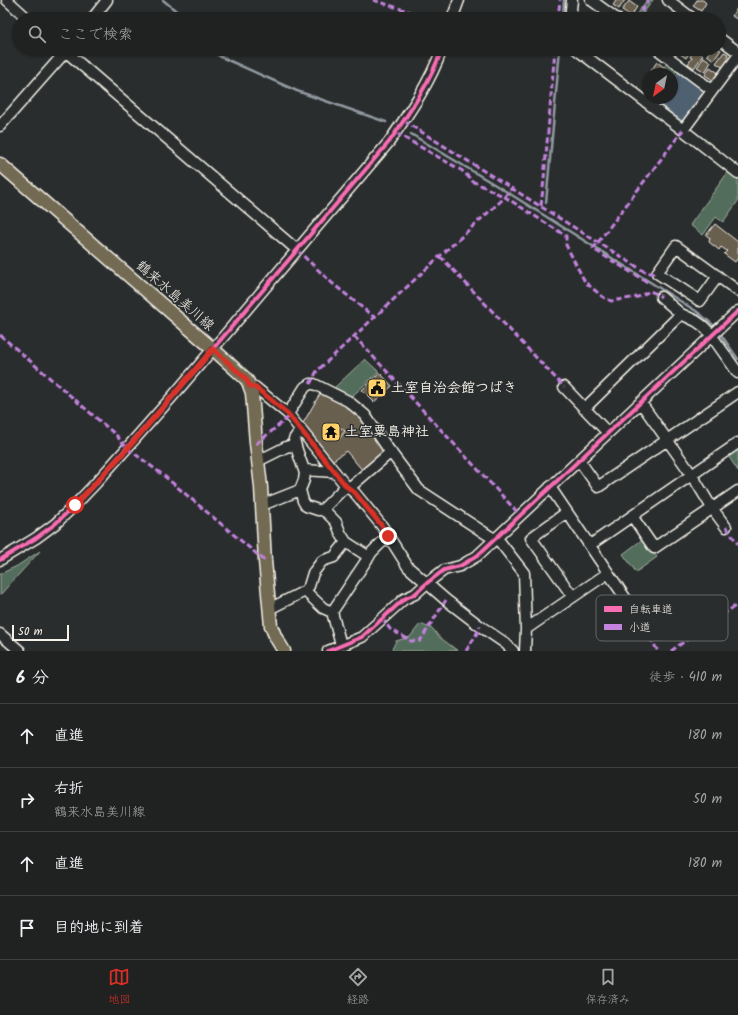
<!DOCTYPE html>
<html lang="ja">
<meta charset="utf-8">
<style>
:root{--surface:#202222;--page:#2d2f2f;--text:#f1f3f6;--muted:#a2a4a5;--line:#3d3f40;--accent:#d93025}
body{margin:0;font-family:Kalam,"Klee One",sans-serif;background:var(--page);color:var(--text)}
.compass{position:absolute;left:642px;top:68px;width:36px;height:36px;border-radius:50%;background:var(--surface);box-shadow:0 1px 3px #0004;rotate:213deg}
.scale{position:absolute;left:12px;bottom:10px;width:57px;box-sizing:border-box;padding-left:4px;border:2px solid #f4f1e8;border-top:0;font-size:11px;line-height:14px;white-space:nowrap;color:#f4f1e8;-webkit-text-stroke:3px #2a2d2e;paint-order:stroke}
.stop{position:absolute;width:12px;height:12px;margin:-9px;border:3px solid #d93025;border-radius:50%;background:#fff}
.stop.end{background:#d93025;border-color:#fff;box-shadow:0 1px 4px #0008}
.list{margin:0;padding:0;list-style:none}
h2{display:flex;justify-content:space-between;align-items:center;height:52px;margin:0;padding:0 16px;font-size:17px}
h2 small{font-size:13px;font-weight:400;color:var(--muted)}
.list li{display:grid;grid-template-columns:26px 1fr auto;gap:12px;align-items:center;box-sizing:border-box;height:64px;padding:0 16px;border-top:1px solid var(--line)}
.list b{display:block;font-size:15px;white-space:nowrap}
.list p{margin:0;font-size:13px;white-space:nowrap;color:var(--muted)}
.list em{font-size:13px;font-style:normal;color:var(--muted)}
.icon{flex:none;width:22px;height:22px;fill:none;stroke:currentColor;stroke-width:2;stroke-linecap:round;stroke-linejoin:round}
.map{position:relative;flex:none;width:738px;height:651px;overflow:hidden}
.search{position:absolute;background:var(--surface);box-shadow:0 1px 3px #0004;left:12px;right:12px;top:12px;height:44px;display:flex;align-items:center;gap:10px;box-sizing:border-box;padding:0 14px;border-radius:22px;color:var(--muted);font-size:15px}
.sheet{height:308px;background:var(--surface)}
nav{display:flex;justify-content:space-around;align-items:center;box-sizing:border-box;height:56px;border-top:1px solid var(--line);background:var(--surface);font-size:11px;color:var(--muted)}
nav a{display:grid;justify-items:center;gap:2px}
nav .on{color:var(--accent)}
.map>svg:first-child{display:block}
.green{fill:#536d5b;stroke:#a4afa2}
.water{fill:#4f6071;stroke:#919aa1}
.lines{fill:none;stroke-linecap:round;stroke-linejoin:round}
.stream{stroke:#919aa1;stroke-width:2.5}
.building{fill:#685e4f;stroke:#f4f1e8}
.minor-casing{stroke:#f4f1e8;stroke-width:13}
.major-casing{stroke:#f4f1e8;stroke-width:15}
.minor{stroke:#2a2d2e;stroke-width:10}
.major{stroke:#736b52;stroke-width:12}
.quiet{stroke:#c483df;stroke-width:3;stroke-dasharray:6 3;stroke-linecap:butt}
.cycleway-casing{stroke:#2a2d2e;stroke-width:6}
.cycleway{stroke:#f96db3;stroke-width:4}
.route{stroke:#d93025;stroke-width:5}
.labels{text-anchor:middle;dominant-baseline:central;stroke-width:3;stroke-linejoin:round;paint-order:stroke}
.street-label{font-size:14px;fill:#f4f1e8;stroke:#2a2d2e}
.poi-label{font-size:14px;font-weight:bold;fill:#f4f1e8;stroke:#2a2d2e;text-anchor:start}
.key{fill:#2a2d2e;stroke:#676866;stroke-width:1}
.key-label{font-size:11px;fill:#f4f1e8}
</style>
<div class="map">
<svg width="738" height="651" viewBox="0 0 738 651">
<rect width="100%" height="100%" fill="#2a2d2e"/>
<filter id="ink" filterUnits="userSpaceOnUse"><feTurbulence type="fractalNoise" baseFrequency=".025" numOctaves="2"/><feDisplacementMap in="SourceGraphic" scale="8" xChannelSelector="R" yChannelSelector="G"/><feConvolveMatrix kernelMatrix="1 2 1 2 8 2 1 2 1" color-interpolation-filters="sRGB"/></filter>
<g filter="url(#ink)">
<path class="green" d="M647 0H653L639 19H633Z
M668 62 678 69 672 77V74H659Z
M728 172 738 179V201L723 222 716 217 703 235 690 225Z
M365 359 379 372 351 397 334 388Z
M735 448 738 452V471L727 454Z
M643 539 657 557 636 572 623 554Z
M40 551 0 595V574L17 566Z
M420 624 433 629 438 636 458 651H391L396 641 410 637Z"/>
<path class="water" d="M680 70 706 89 682 121 657 102 659 98H672V81Z"/>
<g class="lines">
<path class="stream" d="M163 0 186 19
M563 19 564 0
M209 49 221 57 297 91 386 122
M411 134 507 192 696 311 712 324 715 328
M546 203 560 49
M719 332 738 359"/>
</g>
<path class="building" d="M615 0H625L619 9 613 5 616 1Z
M697 0H703L706 3 701 11 693 6Z
M629 1 637 7 631 16 622 10Z
M738 7V20L732 16Z
M644 15 649 19H641Z
M682 49H692L686 58 679 53Z
M695 49 703 55 694 68 688 64 692 58 690 57Z
M711 49H719L721 50 714 60 707 55Z
M724 52 728 54 727 57 731 60 724 68 716 63Z
M704 57 711 62 705 72 697 67Z
M657 62 664 67 660 74H653L650 72Z
M710 67 720 74 714 81 705 75Z
M715 224 738 242V259H737L735 262 724 254 727 251 721 247 719 250 709 242 710 238 706 235Z
M380 373 392 386 374 402 362 390Z
M321 392 354 410 363 418 386 452 364 472 346 451 331 462 302 425Z
M333 422 345 431 339 439 327 429Z"/>
<g class="lines">
<g class="minor-casing">
<path id="minor" d="M7 0 28 19
M591 0 617 19
M668 0 693 19
M92 19 107 0
M452 19 459 0
M570 19 572 0
M719 38 738 52
M63 49 297 250
M576 49 683 130 738 173
M657 49 712 90
M0 126 68 49
M683 130 738 56
M718 276 700 301 657 273 676 246 738 291
M661 297 681 314 696 321 703 326 709 332 738 373
M250 386 255 387 288 414 346 486 355 493 382 526 408 567 446 600 480 626 505 643 513 651
M564 387 608 433
M641 403 692 475 712 508 726 527
M584 409 681 314
M288 414 305 387 310 384H314L348 401 365 415 389 450 419 490 488 535 500 542 524 573 526 629 525 651
M301 429 294 439 297 450 305 473 304 480 300 490 303 501 306 506 318 510H322L327 513 336 522 341 534 346 542 369 557
M579 460 598 487 738 392
M258 461 286 447 289 446 296 447
M304 470 335 472
M550 487 626 599
M349 488 391 452
M262 505 300 490
M322 510 346 486
M567 512 531 538 573 597
M632 516 654 548 738 491
M590 545 738 443
M0 560 36 538 55 524 75 505 96 483 172 397 389 142C409 113 430 83 442 49
M305 591 309 586 313 573 322 561 334 557 346 542
M269 609 305 591 323 608 332 612
M526 629 608 573
M0 634 20 651
M341 645 332 612 372 552 388 536
M328 651 362 637 404 599 415 594 427 583 444 570 460 566 477 556 738 311"/>
</g>
<g class="major-casing">
<path id="major" d="M0 164 213 349 245 378 248 382 252 393 256 443 261 487 265 561 271 626 276 638 284 651"/>
</g>
<use href="#minor" class="minor"/>
<use href="#major" class="major"/>
<path class="quiet" d="M373 0 433 19
M558 19 560 0
M636 19 649 0
M404 121 647 273H657
M396 133 461 170 465 173 472 181 505 197 566 236V245L583 278 585 282 603 297 611 301 638 297 650 291 657 294 661 297
M541 206 544 179 555 49
M297 250 332 283 375 318
M440 256 564 387
M647 282 593 249 683 130
M0 335 116 435 127 448 163 475 265 561
M354 336 520 515
M310 384 317 371 440 256 501 201 512 188
M256 444 290 416
M726 527 738 544
M626 599 658 651
M382 618 390 629 411 641H420L446 600
M466 651 476 635 480 626
M671 651 738 604"/>
<g class="cycleway-casing">
<path id="cycleway" d="M0 560 36 538 55 524 75 505 96 483 172 397 389 142C409 113 430 83 442 49
M328 651 362 637 404 599 415 594 427 583 444 570 460 566 477 556 738 311"/>
</g>
<use href="#cycleway" class="cycleway"/>
</g>
</g>
<g class="lines" filter="url(#ink)">
<path class="route" d="M75 505 128 448 213 349 245 378 250 386 255 387 288 414 346 486 355 493 382 526 388 536"/>
</g>
<defs>
<g id="civic-square" transform="scale(1)"><rect x="-9" y="-9" width="18" height="18" rx="4" fill="#ffd166" stroke="#2a2d2e"/><path d="M-.6-6.5H3V-4.5H.6V-3L4-1V1h2V6H-6V1h2V-1L-.6-3ZM-1.2 2.5V6h2.4V2.5Z" fill="#111"/></g>
<g id="temple-square" transform="scale(1)"><rect x="-9" y="-9" width="18" height="18" rx="4" fill="#ffd166" stroke="#2a2d2e"/><path d="M0-6L5-2H3V0L6.5 2.5H4V6H1.5V3h-3V6H-4V2.5H-6.5L-3 0V-2H-5Z" fill="#111"/></g>
</defs>
<g fill-rule="evenodd">
<use href="#civic-square" x="377" y="388"/>
<use href="#temple-square" x="331" y="432"/>
</g>
<g class="labels">
<g class="street-label">
<text transform="translate(175 296) rotate(41)">鶴来水島美川線</text>
</g>
<g class="poi-label">
<text x="391" y="388">土室自治会館つばき</text>
<text x="345" y="432">土室粟島神社</text>
</g>
</g>
<rect x="596" y="595" width="132" height="46" rx="6" class="key"/>
<rect x="604" y="606" width="18" height="6" fill="#f96db3"/>
<rect x="604" y="624" width="18" height="6" fill="#c483df"/>
<g class="key-label">
<text x="629" y="613">自転車道</text>
<text x="629" y="631">小道</text>
</g>
</svg>
<svg class="compass" viewBox="-18 -18 36 36"><path d="M0-13l5 13h-10z" fill="#e53935"/><path d="M0 13l5-13h-10z" fill="#a2a4a5"/></svg>
<div class="scale">50 m</div>
<div class="stop" style="left:75px;top:505px"></div>
<div class="stop end" style="left:388px;top:536px"></div>
<div class="search"><svg class="icon" aria-label="search" viewBox="0 0 24 24"><circle cx="10" cy="10" r="6"/><path d="M15 15l6 6"/></svg>ここで検索</div>
</div>
<section class="sheet">
<h2>6 分<small>徒歩 · 410 m</small></h2>
<ul class="list">
<li><svg class="icon" aria-label="ahead" viewBox="0 0 24 24"><path d="M12 20V5M6 11l6-6 6 6"/></svg><div><b>直進</b></div><em>180 m</em></li>
<li><svg class="icon" aria-label="right" viewBox="0 0 24 24"><path d="M7 20v-9h11M14 6l5 5-5 5"/></svg><div><b>右折</b><p>鶴来水島美川線</p></div><em>50 m</em></li>
<li><svg class="icon" aria-label="ahead" viewBox="0 0 24 24"><path d="M12 20V5M6 11l6-6 6 6"/></svg><div><b>直進</b></div><em>180 m</em></li>
<li><svg class="icon" aria-label="arrive" viewBox="0 0 24 24"><path d="M6 21V4h12l-3 4 3 4H6"/></svg><div><b>目的地に到着</b></div></li>
</ul>
</section>
<nav>
<a class="on"><svg class="icon" aria-label="map" viewBox="0 0 24 24"><path d="M3 6l6-2 6 2 6-2v14l-6 2-6-2-6 2zM9 4v14M15 6v14"/></svg>地図</a>
<a><svg class="icon" aria-label="directions" viewBox="0 0 24 24"><path d="M12 3l9 9-9 9-9-9zM9 14v-3h6M13 9l2 2-2 2"/></svg>経路</a>
<a><svg class="icon" aria-label="saved" viewBox="0 0 24 24"><path d="M7 4h10v16l-5-4-5 4z"/></svg>保存済み</a>
</nav>
